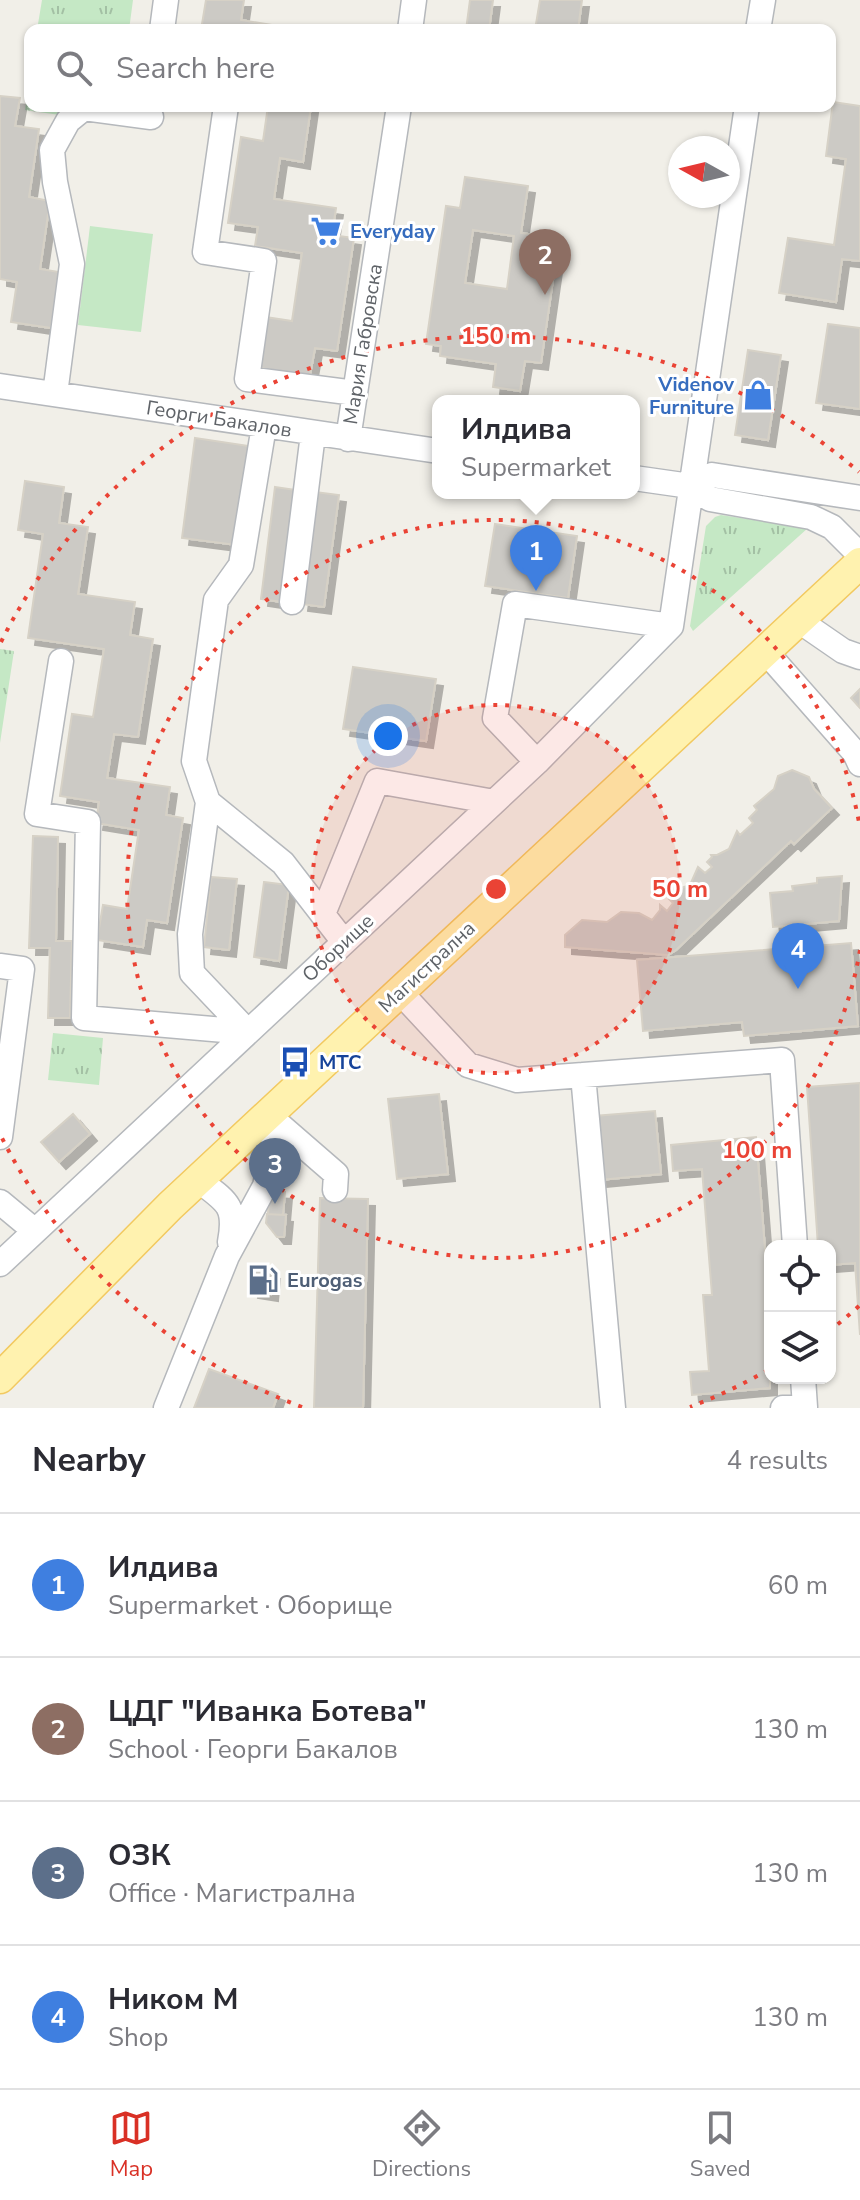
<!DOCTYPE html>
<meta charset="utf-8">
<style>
:root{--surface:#fff;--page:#f2f2f3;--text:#2b2b33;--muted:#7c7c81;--line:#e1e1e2;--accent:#d93025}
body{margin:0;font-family:"Nunito Sans",sans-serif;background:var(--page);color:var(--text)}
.controls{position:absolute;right:24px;bottom:24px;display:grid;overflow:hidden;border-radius:16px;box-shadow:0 2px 6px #0004}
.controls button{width:72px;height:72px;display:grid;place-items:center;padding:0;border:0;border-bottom:2px solid var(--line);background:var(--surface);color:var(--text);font:40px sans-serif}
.compass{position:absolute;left:668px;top:136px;width:72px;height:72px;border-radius:50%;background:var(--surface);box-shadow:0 2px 6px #0004;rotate:278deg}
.you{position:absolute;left:388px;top:736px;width:28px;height:28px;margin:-20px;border:6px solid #fff;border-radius:50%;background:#1a73e8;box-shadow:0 0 0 12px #1a73e833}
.badge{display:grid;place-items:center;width:52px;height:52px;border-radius:50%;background:var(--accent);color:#fff;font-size:26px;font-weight:700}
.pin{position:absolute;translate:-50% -66px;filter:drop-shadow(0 2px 4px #0008)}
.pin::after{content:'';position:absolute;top:42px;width:28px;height:24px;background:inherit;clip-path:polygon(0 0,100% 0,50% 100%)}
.popup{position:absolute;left:432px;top:395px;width:208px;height:104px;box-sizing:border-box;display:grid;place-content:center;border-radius:16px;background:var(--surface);filter:drop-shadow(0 2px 6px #0005);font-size:26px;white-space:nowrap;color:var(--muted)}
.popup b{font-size:30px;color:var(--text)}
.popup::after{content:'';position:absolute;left:50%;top:100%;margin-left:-16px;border:16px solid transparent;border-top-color:var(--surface)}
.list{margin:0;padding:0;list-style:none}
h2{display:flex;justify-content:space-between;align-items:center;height:104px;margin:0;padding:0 32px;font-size:34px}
h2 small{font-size:26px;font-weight:400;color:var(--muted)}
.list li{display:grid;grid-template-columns:52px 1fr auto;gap:24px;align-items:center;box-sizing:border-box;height:144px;padding:0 32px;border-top:2px solid var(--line)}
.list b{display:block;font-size:30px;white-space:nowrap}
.list p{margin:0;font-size:26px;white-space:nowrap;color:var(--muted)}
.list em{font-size:26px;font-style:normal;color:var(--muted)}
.icon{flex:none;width:44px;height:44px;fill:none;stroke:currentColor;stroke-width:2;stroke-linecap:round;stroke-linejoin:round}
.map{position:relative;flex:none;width:860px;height:1408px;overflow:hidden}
.search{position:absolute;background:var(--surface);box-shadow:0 2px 6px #0004;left:24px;right:24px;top:24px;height:88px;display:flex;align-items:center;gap:20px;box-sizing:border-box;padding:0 28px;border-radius:16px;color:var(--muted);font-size:30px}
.sheet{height:680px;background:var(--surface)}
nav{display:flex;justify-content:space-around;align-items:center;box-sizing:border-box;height:112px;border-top:2px solid var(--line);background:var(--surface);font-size:22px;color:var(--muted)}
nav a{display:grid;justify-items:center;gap:4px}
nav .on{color:var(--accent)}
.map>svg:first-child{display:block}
.grass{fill:url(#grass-tufts)}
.garden{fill:#c5e8c5}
.building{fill:#cccac5;stroke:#d6d1c6;stroke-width:2;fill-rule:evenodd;filter:url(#shadow)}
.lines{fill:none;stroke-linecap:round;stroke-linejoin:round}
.minor-casing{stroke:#b5b8bc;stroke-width:27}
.major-casing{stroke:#f2c960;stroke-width:33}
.minor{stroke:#fff;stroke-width:24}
.major{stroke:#fff2af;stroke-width:30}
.ring{fill:none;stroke:#ea4335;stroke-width:4;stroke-dasharray:4 8}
.labels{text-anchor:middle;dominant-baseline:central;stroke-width:6;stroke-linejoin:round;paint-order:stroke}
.shop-label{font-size:20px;font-weight:bold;fill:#366cbe;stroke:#fff;text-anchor:start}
.street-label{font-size:20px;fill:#5f6368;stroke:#fff}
.transit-label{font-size:20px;font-weight:bold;fill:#164399;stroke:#fff;text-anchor:start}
.service-label{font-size:20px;font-weight:bold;fill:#4e5e75;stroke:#fff;text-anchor:start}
.centre{fill:#ea4335;stroke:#fff;stroke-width:4}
.ring-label{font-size:24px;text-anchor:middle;font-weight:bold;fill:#ea4335;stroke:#fff;stroke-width:6;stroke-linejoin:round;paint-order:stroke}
</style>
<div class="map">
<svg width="860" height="1408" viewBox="0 0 860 1408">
<defs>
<pattern id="grass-tufts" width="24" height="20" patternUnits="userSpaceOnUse" patternTransform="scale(2)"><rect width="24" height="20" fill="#c5e8c5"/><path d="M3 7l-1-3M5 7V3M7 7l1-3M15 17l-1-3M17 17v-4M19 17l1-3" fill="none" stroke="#a3c0a4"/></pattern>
<filter id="shadow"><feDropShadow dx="7" dy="7" stdDeviation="0" flood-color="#0004"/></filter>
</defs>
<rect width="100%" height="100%" fill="#f1efe8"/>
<path class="grass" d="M42 0H133L129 30H37Z
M30 79V106H118L115 123 25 110Z
M721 515 808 528 693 631 690 626 706 526 715 517Z
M0 649 14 651 0 743Z
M53 1033 103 1038 99 1085 48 1080Z"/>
<path class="garden" d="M90 226 153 234 141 332 78 325Z"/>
<path class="building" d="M206 0H244L241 20 303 30H201Z
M470 0H493L489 30H466Z
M540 0H582L578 30H535Z
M0 96 20 98 15 126 39 129 29 197 50 201 40 269 59 272 51 328 11 322 17 282 0 279Z
M833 102 860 106V261L842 259 836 302 779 293 788 238 834 245 846 159 826 156Z
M268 106H311L303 162 280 158 274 199 336 208 332 235 354 238 337 351 315 348 310 375 258 368 265 317 292 321 302 253 255 246 258 227 228 223 241 137 263 141Z
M465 177 528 186 521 233 559 238 541 363 525 361 520 391 493 387 496 364 440 356 441 346 426 344 446 206 460 208ZM473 230 514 236 507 289 465 283Z
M828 324 860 328V409L816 403Z
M748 350 781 355 768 440 735 435Z
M195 438 249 446 236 545 182 538Z
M25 481 64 487 59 523 88 527 78 594 135 602 130 635 153 639 138 737 114 734 107 778 170 787 166 815 183 818 167 923 147 920 143 947 97 940 103 905 127 909 139 830 96 823 99 802 60 796 72 714 93 717 104 649 28 638 43 534 18 530Z
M275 487 296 490 282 602 261 599Z
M315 492 339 495 324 607 301 604Z
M495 524 577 536 568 598 485 586Z
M353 667 436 679 426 741 343 729Z
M860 689V708L851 698Z
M792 770 809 777 814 789 832 808 794 844 791 841 676 950 668 955 565 947V935L582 920 607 922 621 912 639 913 652 920 660 910V905L667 911 673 903 669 899 674 894 672 891 690 885 698 867 705 873 712 867 707 862 712 857 711 855H717L729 849 737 831 740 835 753 823 749 818 757 810 754 806 774 789 778 776Z
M33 836 58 837 56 941H72L70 1018H48L50 948H29Z
M842 876 839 921 773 927 770 893 793 891 792 886 817 883V878Z
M211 877 237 879 229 950 204 947Z
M264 882 289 885 279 961 254 957Z
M851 943 858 1026 744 1036 742 1022 643 1031 637 960Z
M860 1083V1335L855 1263 830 1265V1246H818L807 1087Z
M439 1094 448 1174 397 1179 388 1099Z
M655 1111 661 1174 600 1180 594 1116Z
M73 1114 90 1134 59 1162 41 1142Z
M756 1137 770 1311V1388L692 1395 690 1372 709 1371 703 1295H712L702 1169 673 1171 671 1145Z
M269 1191 285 1192 283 1215 268 1214Z
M320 1198 368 1199 363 1408H314Z
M267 1214 286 1215 284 1237H277L266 1223Z
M254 1270 273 1272 271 1294 251 1291Z
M209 1369 278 1394 273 1408H194Z"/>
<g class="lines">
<g class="minor-casing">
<path id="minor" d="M162 30 166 0
M410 30 414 0
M758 30 763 0
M226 106 205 252 264 261 247 379 355 393
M0 386 438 451
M55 394 72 264 55 182 52 150 68 121 84 108 151 117
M264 426 241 565 216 600 194 761 208 802 283 863 344 942
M348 439 399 106
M634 478 690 486 710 499 811 517 832 527 860 555
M690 486 712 475 860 498
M292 602 313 434
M798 620 843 651 860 657
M671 626 747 106
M766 652 855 753 860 764
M61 661 37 814 88 822 84 1018 248 1032
M537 762 495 718 515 604 671 626
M208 802 190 934 192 973 248 1032
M323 914 377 781 494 802
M0 966 22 969 0 1137
M400 992 468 1065 517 1080 782 1060 795 1246
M583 1075 613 1408
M268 1115 336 1174 335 1190
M198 1180C226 1201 237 1205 230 1242
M0 1202 35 1231
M0 1264 537 762 671 626
M166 1408 227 1256 265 1186 274 1143 268 1115
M783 1408 805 1407 803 1378"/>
</g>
<g class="major-casing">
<path id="major" d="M0 1378 170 1206 860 563"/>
</g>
<use href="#minor" class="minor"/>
<use href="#major" class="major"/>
</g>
<circle cx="496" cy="889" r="184" fill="#ea4335" fill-opacity=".12"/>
<g class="ring">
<circle cx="496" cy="889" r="184"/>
<path d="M860 950A369 369 0 1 1 860 828"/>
<path d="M859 1306A553 553 0 0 1 833 1328M768 1370A553 553 0 0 1 690 1407M302 1407A553 553 0 0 1 1 1136M1 642A553 553 0 0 1 859 472"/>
</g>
<defs>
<g id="supermarket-bare" transform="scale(2.4)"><path d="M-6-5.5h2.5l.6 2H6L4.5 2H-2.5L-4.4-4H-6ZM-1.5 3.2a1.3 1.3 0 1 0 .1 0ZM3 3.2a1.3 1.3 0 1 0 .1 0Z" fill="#3f7fe0" stroke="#fff" stroke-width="2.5" paint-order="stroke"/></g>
<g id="shop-bare" transform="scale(2.4)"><path d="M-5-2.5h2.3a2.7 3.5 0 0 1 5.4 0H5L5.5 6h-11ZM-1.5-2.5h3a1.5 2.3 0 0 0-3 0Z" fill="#3f7fe0" stroke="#fff" stroke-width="2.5" paint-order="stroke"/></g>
<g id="bus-bare" transform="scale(2.4)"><path d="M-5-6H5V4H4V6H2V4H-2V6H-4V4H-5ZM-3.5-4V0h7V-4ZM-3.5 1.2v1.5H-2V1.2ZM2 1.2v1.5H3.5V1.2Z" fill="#1a4fb4" stroke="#fff" stroke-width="2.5" paint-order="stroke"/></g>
<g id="fuel-bare" transform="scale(2.4)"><path d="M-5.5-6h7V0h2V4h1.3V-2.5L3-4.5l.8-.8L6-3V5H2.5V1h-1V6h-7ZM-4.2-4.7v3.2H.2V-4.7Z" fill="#5c6f8a" stroke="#fff" stroke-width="2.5" paint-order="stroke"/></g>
</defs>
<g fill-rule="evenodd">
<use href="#supermarket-bare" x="326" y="231"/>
<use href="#shop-bare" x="758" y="395"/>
<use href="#bus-bare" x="295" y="1062"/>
<use href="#fuel-bare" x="263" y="1280"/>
</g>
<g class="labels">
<g class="shop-label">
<text x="350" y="231">Everyday</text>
<text x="734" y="384" text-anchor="end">Videnov<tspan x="734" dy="23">Furniture</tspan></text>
</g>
<g class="street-label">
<text transform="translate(363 344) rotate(-81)">Мария Габровска</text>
<text transform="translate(219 419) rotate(9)">Георги Бакалов</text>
<text transform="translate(338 948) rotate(-43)">Оборище</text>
<text transform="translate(427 967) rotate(-43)">Магистрална</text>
</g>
<g class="transit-label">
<text x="319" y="1062">МТС</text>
</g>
<g class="service-label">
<text x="287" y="1280">Eurogas</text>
</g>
</g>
<circle cx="496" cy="889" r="12" class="centre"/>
<g class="ring-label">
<text x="496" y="344">150 m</text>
<text x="680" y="897">50 m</text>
<text x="757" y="1158">100 m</text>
</g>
</svg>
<div class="controls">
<button><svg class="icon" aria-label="locate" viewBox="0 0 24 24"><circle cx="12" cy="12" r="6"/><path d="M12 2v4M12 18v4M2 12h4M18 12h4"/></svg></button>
<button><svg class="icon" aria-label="layers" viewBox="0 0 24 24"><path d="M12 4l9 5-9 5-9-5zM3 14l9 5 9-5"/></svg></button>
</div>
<svg class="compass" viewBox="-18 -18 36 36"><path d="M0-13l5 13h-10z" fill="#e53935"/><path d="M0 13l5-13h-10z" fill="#7c7c81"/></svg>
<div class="you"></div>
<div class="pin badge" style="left:536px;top:591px;background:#3f7fe0">1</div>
<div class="popup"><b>Илдива</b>Supermarket</div>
<div class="pin badge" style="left:545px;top:295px;background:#8d6e63">2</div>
<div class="pin badge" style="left:275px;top:1204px;background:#5c6f8a">3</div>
<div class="pin badge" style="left:798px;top:989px;background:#3f7fe0">4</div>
<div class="search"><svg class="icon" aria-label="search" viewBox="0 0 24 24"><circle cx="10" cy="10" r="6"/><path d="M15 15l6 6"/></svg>Search here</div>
</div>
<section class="sheet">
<h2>Nearby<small>4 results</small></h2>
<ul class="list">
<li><span class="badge" style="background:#3f7fe0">1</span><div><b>Илдива</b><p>Supermarket · Оборище</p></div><em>60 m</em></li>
<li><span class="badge" style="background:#8d6e63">2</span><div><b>ЦДГ &quot;Иванка Ботева&quot;</b><p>School · Георги Бакалов</p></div><em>130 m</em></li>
<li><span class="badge" style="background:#5c6f8a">3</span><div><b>ОЗК</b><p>Office · Магистрална</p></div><em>130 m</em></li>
<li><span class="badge" style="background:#3f7fe0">4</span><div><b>Ником М</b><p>Shop</p></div><em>130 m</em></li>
</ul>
</section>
<nav>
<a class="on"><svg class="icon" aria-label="map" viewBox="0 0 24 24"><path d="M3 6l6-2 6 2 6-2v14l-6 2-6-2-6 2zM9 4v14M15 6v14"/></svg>Map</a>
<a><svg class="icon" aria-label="directions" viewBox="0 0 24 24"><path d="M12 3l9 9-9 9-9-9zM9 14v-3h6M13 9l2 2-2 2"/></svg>Directions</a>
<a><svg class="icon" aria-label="saved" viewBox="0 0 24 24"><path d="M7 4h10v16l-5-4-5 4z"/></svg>Saved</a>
</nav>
